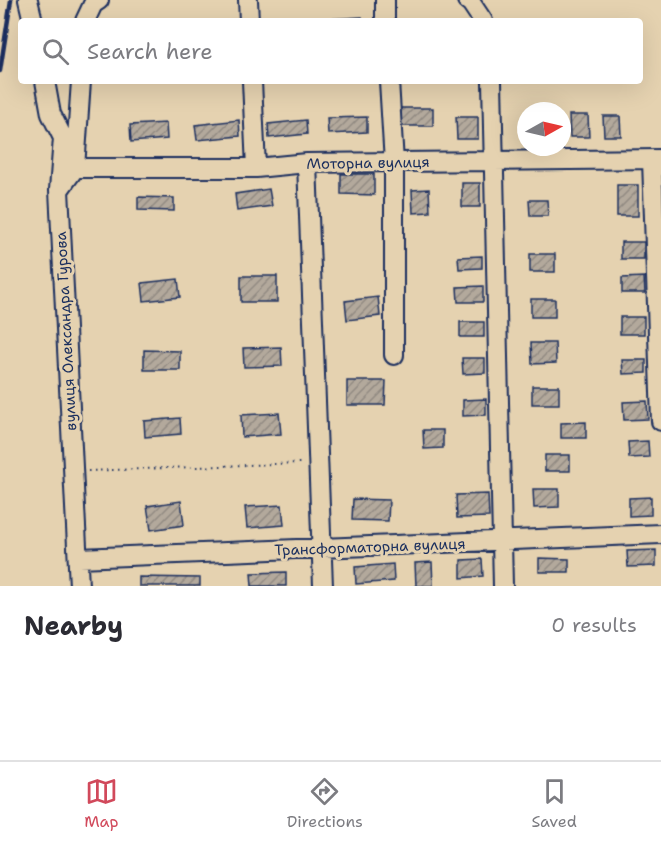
<!DOCTYPE html>
<meta charset="utf-8">
<style>
:root{--surface:#fff;--page:#f7f7f7;--text:#2b2b33;--muted:#7c7c81;--line:#e1e1e2;--accent:#d1495b}
body{margin:0;font-family:"Shantell Sans",sans-serif;background:var(--page);color:var(--text)}
.compass{position:absolute;left:517px;top:102px;width:54px;height:54px;border-radius:50%;background:var(--surface);box-shadow:0 6px 24px #0002;rotate:82deg}
.list{margin:0;padding:0;list-style:none}
h2{display:flex;justify-content:space-between;align-items:center;height:78px;margin:0;padding:0 24px;font-size:26px}
h2 small{font-size:20px;font-weight:400;color:var(--muted)}
.icon{flex:none;width:33px;height:33px;fill:none;stroke:currentColor;stroke-width:2;stroke-linecap:round;stroke-linejoin:round}
.map{position:relative;flex:none;width:661px;height:586px;overflow:hidden}
.search{position:absolute;background:var(--surface);box-shadow:0 6px 24px #0002;left:18px;right:18px;top:18px;height:66px;display:flex;align-items:center;gap:15px;box-sizing:border-box;padding:0 21px;border-radius:6px;color:var(--muted);font-size:22px}
.sheet{height:174px;background:var(--surface)}
nav{display:flex;justify-content:space-around;align-items:center;box-sizing:border-box;height:84px;border-top:2px solid var(--line);background:var(--surface);font-size:16px;color:var(--muted)}
nav a{display:grid;justify-items:center;gap:3px}
nav .on{color:var(--accent)}
.map>svg:first-child{display:block}
.building{fill:url(#building-hatch);stroke:#1b2f5e;stroke-width:1.5}
.lines{fill:none;stroke-linecap:round;stroke-linejoin:round}
.minor-casing{stroke:#1b2f5e;stroke-width:22}
.path{stroke:#1b2f5e;stroke-width:2;stroke-dasharray:1.5 4.5;stroke-linecap:butt}
.minor{stroke:#e5d2b0;stroke-width:18}
.rail{stroke:#1b2f5e;stroke-width:4.5}
.labels{text-anchor:middle;dominant-baseline:central;stroke-width:6;stroke-linejoin:round;paint-order:stroke}
.street-label{font-size:15px;fill:#1b2f5e;stroke:#e5d2b0}
</style>
<div class="map">
<svg width="661" height="586" viewBox="0 0 661 586">
<defs>
<pattern id="building-hatch" width="6" height="6" patternUnits="userSpaceOnUse" patternTransform="scale(1.5)"><rect width="6" height="6" fill="#b3a99c"/><path d="M-1 1l2-2M0 6l6-6M5 7l2-2" fill="none" stroke="#918a82"/></pattern>
</defs>
<rect width="100%" height="100%" fill="#e5d2b0"/>
<filter id="ink" filterUnits="userSpaceOnUse"><feTurbulence type="fractalNoise" baseFrequency=".0167" numOctaves="2"/><feDisplacementMap in="SourceGraphic" scale="12" xChannelSelector="R" yChannelSelector="G"/><feConvolveMatrix kernelMatrix="1 2 1 2 8 2 1 2 1" color-interpolation-filters="sRGB"/></filter>
<g filter="url(#ink)">
<path class="building" d="M362 17 363 21H327V19Z
M400 108H433V126H400Z
M569 115H588L589 137H570Z
M603 116H620L621 136H604Z
M367 117V132L328 134 327 118Z
M456 117H478V139H457Z
M239 120 240 136 197 140 195 125Z
M306 120 307 134 269 138 268 124Z
M166 123 167 139 131 142 130 125Z
M341 174H374V195L341 194Z
M462 183H480V207H462Z
M617 185H638V216H617Z
M269 189 272 206 237 211 235 194Z
M429 189 430 212 413 213 412 190Z
M138 197 174 198V211L138 210Z
M529 200H547L548 216H530Z
M621 242H644V259H621Z
M530 254H555V272H530Z
M482 256V268L459 269 458 257Z
M241 276H277V302H241Z
M644 277 645 293H622V278Z
M178 279 180 297 144 301 142 283Z
M483 286V302H458L457 287Z
M378 297 380 316 347 320 345 301Z
M531 299H555V317H531Z
M620 317H644V334H620Z
M460 322H484V337H460Z
M531 343H555L556 363 532 364Z
M281 347 282 366 244 367 243 348Z
M144 350 180 351V370H144Z
M462 358H485V373L463 374Z
M622 360H646V373L623 374Z
M347 381H386L385 405H347Z
M532 386H559V404H532Z
M486 399V415L463 416V400Z
M647 401 648 419 624 420 623 402Z
M279 413 281 434 242 437 241 415Z
M180 418 181 434 145 437 144 421Z
M586 422V438H561V423Z
M423 430H443V448L424 449Z
M648 441 649 457 629 458 628 442Z
M545 455H570V471H545Z
M533 489H559V507L534 508Z
M488 494 489 517 457 518 456 495Z
M651 497V515L629 516V498Z
M353 499 389 500 388 521 352 520Z
M181 501 184 525 151 530 147 506Z
M282 505 284 525 247 528 245 507Z
M656 550V566L628 567 627 551Z
M539 558 569 559V572H539Z
M482 559 483 576 461 578V560Z
M432 562 433 586H416L415 563Z
M393 564 394 581 356 584 355 567Z
M286 572V586H252L251 573Z
M139 577 200 578V586H139Z"/>
<g class="lines">
<g class="minor-casing">
<path id="minor" d="M28 0 33 21
M248 0 249 21
M385 0V21
M467 0 471 3 483 21
M85 21 93 4 99 0
M45 81 51 114 63 138 59 190
M252 81 256 168
M389 81 394 163V355
M492 81 503 586
M652 160 661 421
M307 163 323 586
M75 168H256L307 163 661 159
M79 558 661 534
M79 586 59 190 75 168 81 81"/>
</g>
<path class="path" d="M88 471 301 463"/>
<use href="#minor" class="minor"/>
<path class="rail" d="M0 71 11 0"/>
</g>
</g>
<g class="labels">
<g class="street-label">
<text transform="translate(368 163) rotate(-1)">Моторна вулиця</text>
<text transform="translate(66 331) rotate(-93)">вулиця Олександра Гурова</text>
<text transform="translate(370 547) rotate(-2)">Трансформаторна вулиця</text>
</g>
</g>
</svg>
<svg class="compass" viewBox="-18 -18 36 36"><path d="M0-13l5 13h-10z" fill="#e53935"/><path d="M0 13l5-13h-10z" fill="#7c7c81"/></svg>
<div class="search"><svg class="icon" aria-label="search" viewBox="0 0 24 24"><circle cx="10" cy="10" r="6"/><path d="M15 15l6 6"/></svg>Search here</div>
</div>
<section class="sheet">
<h2>Nearby<small>0 results</small></h2>
<ul class="list">
</ul>
</section>
<nav>
<a class="on"><svg class="icon" aria-label="map" viewBox="0 0 24 24"><path d="M3 6l6-2 6 2 6-2v14l-6 2-6-2-6 2zM9 4v14M15 6v14"/></svg>Map</a>
<a><svg class="icon" aria-label="directions" viewBox="0 0 24 24"><path d="M12 3l9 9-9 9-9-9zM9 14v-3h6M13 9l2 2-2 2"/></svg>Directions</a>
<a><svg class="icon" aria-label="saved" viewBox="0 0 24 24"><path d="M7 4h10v16l-5-4-5 4z"/></svg>Saved</a>
</nav>
